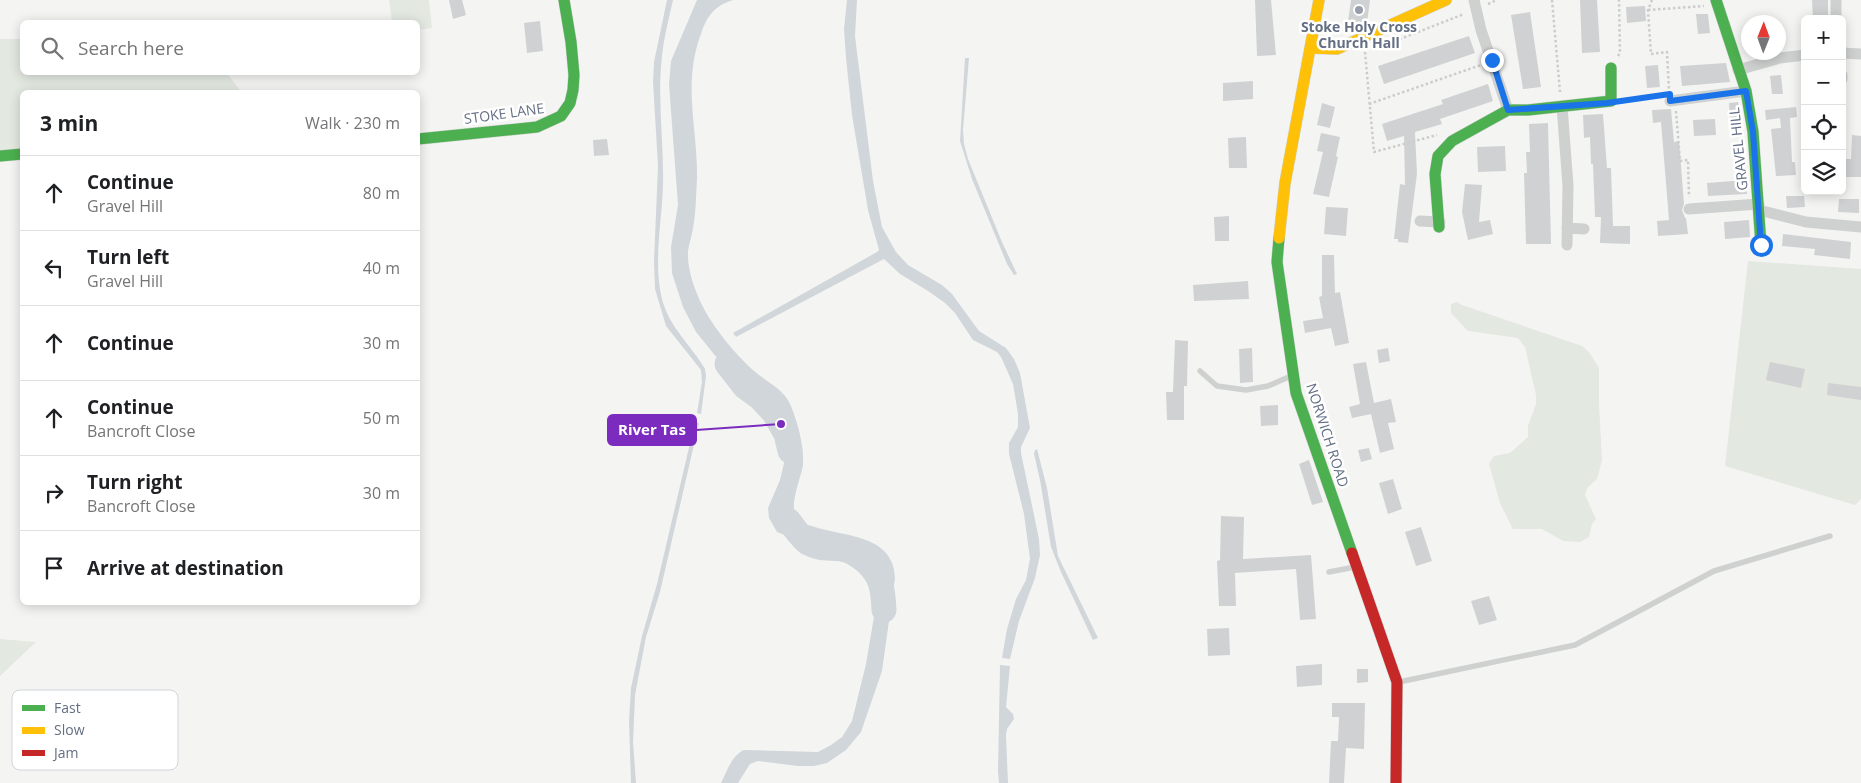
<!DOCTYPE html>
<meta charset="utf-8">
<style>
:root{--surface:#fff;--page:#f6f6f6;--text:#202124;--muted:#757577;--line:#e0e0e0}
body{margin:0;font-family:"Open Sans",sans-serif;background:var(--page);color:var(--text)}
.controls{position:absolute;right:15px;top:15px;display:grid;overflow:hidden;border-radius:8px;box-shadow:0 2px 12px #0003}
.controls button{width:45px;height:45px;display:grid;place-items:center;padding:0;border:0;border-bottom:1px solid var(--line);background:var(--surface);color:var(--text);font:25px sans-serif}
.compass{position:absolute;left:1741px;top:15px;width:45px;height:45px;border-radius:50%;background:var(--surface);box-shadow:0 2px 12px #0003;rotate:1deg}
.stop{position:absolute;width:15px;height:15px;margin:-11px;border:4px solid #1a73e8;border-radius:50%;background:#fff}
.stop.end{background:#1a73e8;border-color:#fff;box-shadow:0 1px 5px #0008}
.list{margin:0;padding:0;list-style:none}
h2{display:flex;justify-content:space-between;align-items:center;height:65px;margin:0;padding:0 20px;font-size:21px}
h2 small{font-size:16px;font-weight:400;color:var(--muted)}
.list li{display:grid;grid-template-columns:32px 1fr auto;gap:15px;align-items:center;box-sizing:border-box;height:75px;padding:0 20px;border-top:1px solid var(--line)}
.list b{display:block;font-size:19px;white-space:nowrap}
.list p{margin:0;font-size:16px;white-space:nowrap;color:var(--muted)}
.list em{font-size:16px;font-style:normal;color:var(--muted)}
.icon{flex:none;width:28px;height:28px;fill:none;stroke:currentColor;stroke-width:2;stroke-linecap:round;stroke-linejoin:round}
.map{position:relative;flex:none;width:1861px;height:783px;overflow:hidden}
.search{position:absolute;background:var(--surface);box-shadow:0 2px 12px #0003;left:20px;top:20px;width:400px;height:55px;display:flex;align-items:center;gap:12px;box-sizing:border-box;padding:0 18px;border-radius:8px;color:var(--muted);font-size:19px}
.panel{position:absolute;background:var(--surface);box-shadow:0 2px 12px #0003;left:20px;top:90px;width:400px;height:515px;border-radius:8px}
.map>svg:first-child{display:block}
.green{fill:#e3e8e1}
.water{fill:#d1d6da}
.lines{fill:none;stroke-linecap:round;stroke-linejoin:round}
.river{stroke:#d1d6da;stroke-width:25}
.building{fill:#d0d1d2}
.fast-casing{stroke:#d0d2d2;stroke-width:12}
.slow-casing{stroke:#d0d2d2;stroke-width:12}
.jam-casing{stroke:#d0d2d2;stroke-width:12}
.path{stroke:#cbcccd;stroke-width:2.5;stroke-dasharray:2.5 2.5;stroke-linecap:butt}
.lane{stroke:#cfd0d0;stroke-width:5.5}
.street{stroke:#cfd0d0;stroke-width:11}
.fast{stroke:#4caf50;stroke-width:11}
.slow{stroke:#ffc107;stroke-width:11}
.jam{stroke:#c62828;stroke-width:11}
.route{stroke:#1a73e8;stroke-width:6}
.poi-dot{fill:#969eab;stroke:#fff;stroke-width:2}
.labels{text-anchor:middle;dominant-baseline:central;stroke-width:5;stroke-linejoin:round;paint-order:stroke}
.poi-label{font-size:14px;font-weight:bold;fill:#646f84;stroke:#fff}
.street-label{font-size:14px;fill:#646f84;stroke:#fff}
.key{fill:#fff;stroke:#d0d4da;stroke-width:1}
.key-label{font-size:14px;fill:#646f84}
.leader{fill:none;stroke:#7b2cbf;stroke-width:2}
.callout-dot{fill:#7b2cbf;stroke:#fff;stroke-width:2}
.callout{fill:#7b2cbf;stroke:#7b2cbf;stroke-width:2}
.callout-label{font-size:15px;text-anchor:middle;font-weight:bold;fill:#fff}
</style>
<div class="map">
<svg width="1861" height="783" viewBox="0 0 1861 783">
<rect width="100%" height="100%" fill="#f4f5f3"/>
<path class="green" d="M389 0H429L432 28 418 30V22H392Z
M0 39H22V72L227 73 241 92H22V149L0 151Z
M1748 261 1861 269V499L1855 505 1725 466Z
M1457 302 1462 305 1582 346 1589 352 1599 368V404L1602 460 1597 479 1588 487 1585 495 1596 519 1592 524 1589 537 1580 542 1563 541 1542 529H1513L1500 503 1489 464 1494 456 1510 453 1528 437V426L1536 404V395L1525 347 1518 338 1468 331 1451 313V304Z
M0 639 36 642 0 676Z"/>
<path class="water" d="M667 0H673C669 18 664 37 662 56 657 99 664 142 663 185 662 222 653 262 662 299 669 327 691 345 705 369L706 376 701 414 697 413 702 382 701 370 666 326 655 289 654 261 658 166 653 82 654 62Z
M697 0H733C714 6 707 16 701 34 682 84 698 129 697 179 696 195 696 213 693 228 692 236 689 243 688 251 687 269 694 288 702 305 713 327 734 353 753 370 766 382 784 388 791 406 798 424 804 445 803 465 801 479 787 508 798 519 802 524 809 525 815 527 846 537 894 535 895 578L882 671 861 732 846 750 827 763 814 766H798L758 761 750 764 738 783H721C727 771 732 755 744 750L818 752 831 745 842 737 852 721 866 664 880 581 876 564 868 558 859 553 826 548 797 540 777 532 769 518 768 508 780 480 786 455 784 437 781 426 776 414 767 403 743 386 722 364 696 332 683 307 672 273 671 247 678 205 669 84 671 61Z
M847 0H857L855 36 873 181 882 227 896 252 908 265 942 285 952 294 979 331 1006 348 1014 359 1020 373 1030 428 1021 447V453L1039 539 1040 555 1035 578 1019 621 1010 659 1002 658 1007 629 1016 599 1026 580 1030 559 1024 514 1009 454V443L1018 427V414L1013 384 1001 357 997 352 973 340 955 313 945 303 928 291 900 274 884 259 736 337 733 333 877 252 879 250 868 210 852 115 846 58 844 29Z
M965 58H969L963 130 964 144 968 159 1002 242 1017 274 1014 275 1007 264 972 179 960 141Z
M695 422 699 423 660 592 646 637 635 695 633 742 636 783H631L629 721 631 688 642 636 657 584Z
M1037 449 1047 488 1058 556 1098 638 1093 640 1061 572 1051 547 1040 480 1034 454 1035 450Z
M1000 665 1010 666 1006 707 1013 714 1014 719 1007 729 1006 735 1008 783H999L998 772Z"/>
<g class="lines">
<path class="river" d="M727 364 745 387 760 398 774 413 786 434 790 451
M788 520C794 527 800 537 808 543 820 550 833 547 846 550 853 552 860 557 866 562 882 577 883 589 884 610"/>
</g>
<path class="building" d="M449 0H462L466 15 453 19Z
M1255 0H1271L1276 55 1257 56Z
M1351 0H1370L1367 23 1348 21Z
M1580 0H1597L1600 52 1582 53Z
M1812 0H1828V19H1813Z
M1645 6 1646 21 1627 23 1626 7Z
M1530 12 1541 87 1523 89 1511 15Z
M1696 14H1708L1710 33 1698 34Z
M540 21 543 51 527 53 524 23Z
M1469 36 1475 53 1384 84 1378 66Z
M1726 63 1730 82 1682 86 1680 66Z
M1658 65 1660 87 1647 88 1645 66Z
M1781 75 1783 94H1772L1770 76Z
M1253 81V99L1223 101V83Z
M1488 84 1493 101 1440 119 1442 124 1415 132 1417 174 1408 243 1398 242V239H1394L1400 184 1405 185 1404 136 1387 141 1382 124 1443 104 1441 100Z
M1738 102 1741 118 1730 119 1729 103Z
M1322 103 1335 107 1330 128 1317 125Z
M1796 107 1797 117 1790 118 1792 162H1795L1796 175 1776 176 1771 129 1781 128 1780 118 1766 120 1765 110Z
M1671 109 1674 142 1679 141 1684 204 1682 210 1685 218H1686L1688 234 1658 236 1657 221 1669 220 1661 122 1653 123 1652 110Z
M1603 114 1607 168H1611L1613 226H1630V244L1600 243 1601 217H1595L1593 164H1591L1590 137 1584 138 1583 115Z
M1715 119 1716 135 1694 136 1693 120Z
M1548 123 1551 244H1526L1524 173H1527L1526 152H1530L1529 124Z
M1321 133 1340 137 1336 156 1338 157 1329 197 1313 194 1323 152 1317 151Z
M1852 135 1861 136V177H1846V159H1851Z
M1246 137 1247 168H1229L1228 138Z
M607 139 609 155 594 156 593 140Z
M1505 146 1506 171 1478 172 1477 147Z
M1746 180 1747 194 1708 196 1707 183Z
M1465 184 1482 185 1479 222 1490 220 1493 234 1468 240 1462 212Z
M1786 196H1804L1805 207 1787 208Z
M1839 199H1859V213L1838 212Z
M1326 207 1348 208 1346 236 1324 234Z
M1229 216V241H1215L1214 217Z
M1749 220 1750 237 1725 239 1724 222Z
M1783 234 1851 242 1850 259 1814 255 1815 249 1782 246Z
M1322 255H1334L1335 293 1340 292 1349 343 1335 346 1331 328 1305 333 1303 321 1323 318 1319 297 1322 296Z
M1248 281 1249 299 1194 301 1193 285Z
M1175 340 1188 341 1187 386H1184V420H1167L1166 392H1173Z
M1252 348 1253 382 1240 383 1239 349Z
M1388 348 1390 361 1379 363 1377 350Z
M1366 362 1374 403 1391 399 1396 422 1388 423 1394 449 1380 453 1371 414 1352 418 1349 407 1360 404 1353 364Z
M1770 362 1805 369 1801 388 1766 380Z
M1828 383 1861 387V400L1827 395Z
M1278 405V425L1261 426 1260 406Z
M1369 448 1372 459 1361 462 1358 450Z
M1309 460 1323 502 1312 505 1299 464Z
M1393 479 1402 509 1388 514 1379 483Z
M1221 516 1244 517 1243 559 1311 555 1316 619 1300 620 1296 569 1235 573 1236 606H1219L1217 561 1220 560Z
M1421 527 1432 561 1416 566 1405 532Z
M1489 596 1497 620 1479 625 1471 601Z
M1229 628 1230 655 1208 656 1207 629Z
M1322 664V685L1297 687 1296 666Z
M1357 669H1368V682L1357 683Z
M1332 703H1365L1364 749 1346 748 1344 783H1329L1331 741H1338L1339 717H1332Z"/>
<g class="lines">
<g class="fast-casing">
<path id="fast" d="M1716 0 1746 91 1753 132 1761 245
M418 139 537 127 561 116 570 103 573 90 574 75 571 42 564 0
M0 156 22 154
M1439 227 1435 174 1438 156 1452 141 1508 110H1528L1611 101V68
M1279 238 1277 262 1296 393 1352 553"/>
</g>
<g class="slow-casing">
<path id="slow" d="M1311 48 1337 49 1446 0
M1279 238 1285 183 1319 0"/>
</g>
<g class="jam-casing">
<path id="jam" d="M1352 553 1397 682 1396 783"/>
</g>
<path class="path" d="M1552 0 1560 92
M1652 0 1648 10 1651 54 1667 52 1669 90
M1488 4 1497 0
M1648 10 1704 6
M1390 43 1464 14
M1365 52 1374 152 1437 135
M1618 56 1620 53 1619 0
M1625 100 1659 95
M1369 104 1481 65
M1676 111 1680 161 1688 160 1689 197"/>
<path class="lane" d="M1200 371 1217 386 1246 390 1268 386 1291 376
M1329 572 1355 567
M1399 682 1575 645 1714 571 1830 536"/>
<path class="street" d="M1474 0 1481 30 1508 110
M1836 0V19
M1842 53 1861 54
M1738 70 1780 58 1805 55
M1842 75V79
M1670 101 1746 91
M1562 106 1568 186 1567 245
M1689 209 1759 204
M1759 210 1806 222 1861 227
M1420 221 1440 222
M1567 228 1584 229"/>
<use href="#fast" class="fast"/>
<use href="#slow" class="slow"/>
<use href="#jam" class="jam"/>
</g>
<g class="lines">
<path class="route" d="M1492 60 1508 110 1607 103 1670 94V101L1746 91 1753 132 1761 245"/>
</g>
<circle class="poi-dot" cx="1359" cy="10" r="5"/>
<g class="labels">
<g class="poi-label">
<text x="1359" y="26">Stoke Holy Cross<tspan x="1359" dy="16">Church Hall</tspan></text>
</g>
<g class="street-label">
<text transform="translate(504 113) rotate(-8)">STOKE LANE</text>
<text transform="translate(1738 149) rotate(-96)">GRAVEL HILL</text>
<text transform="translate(1328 435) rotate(72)">NORWICH ROAD</text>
</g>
</g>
<rect x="12" y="690" width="166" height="80" rx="8" class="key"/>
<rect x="22" y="705" width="23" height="6" fill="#4caf50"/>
<rect x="22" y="727" width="23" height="7" fill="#ffc107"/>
<rect x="22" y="750" width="23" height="6" fill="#c62828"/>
<g class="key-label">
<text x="54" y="713">Fast</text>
<text x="54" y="735">Slow</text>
<text x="54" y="758">Jam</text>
</g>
<path class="leader" d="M781 424L696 430"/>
<circle class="callout-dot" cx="781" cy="424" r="5"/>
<rect class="callout" x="608" y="415" width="88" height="30" rx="5"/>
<g class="callout-label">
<text x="652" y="435">River Tas</text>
</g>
</svg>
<div class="controls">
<button>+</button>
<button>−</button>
<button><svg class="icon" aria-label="locate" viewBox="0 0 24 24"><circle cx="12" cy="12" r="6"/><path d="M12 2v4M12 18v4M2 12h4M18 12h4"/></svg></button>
<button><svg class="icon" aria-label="layers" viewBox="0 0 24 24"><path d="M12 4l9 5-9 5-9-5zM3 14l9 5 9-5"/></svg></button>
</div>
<svg class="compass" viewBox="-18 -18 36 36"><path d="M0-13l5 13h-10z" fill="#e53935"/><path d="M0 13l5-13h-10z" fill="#757577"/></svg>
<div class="stop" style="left:1761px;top:245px"></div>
<div class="stop end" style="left:1492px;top:60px"></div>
<div class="search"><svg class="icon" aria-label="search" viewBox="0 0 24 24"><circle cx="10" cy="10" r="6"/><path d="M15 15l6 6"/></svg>Search here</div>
<section class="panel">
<h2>3 min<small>Walk · 230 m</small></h2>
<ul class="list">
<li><svg class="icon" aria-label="ahead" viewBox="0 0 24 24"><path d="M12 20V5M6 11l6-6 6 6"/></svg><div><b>Continue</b><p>Gravel Hill</p></div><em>80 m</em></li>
<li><svg class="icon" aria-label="left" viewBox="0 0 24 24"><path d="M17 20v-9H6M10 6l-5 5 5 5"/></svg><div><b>Turn left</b><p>Gravel Hill</p></div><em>40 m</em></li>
<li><svg class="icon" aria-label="ahead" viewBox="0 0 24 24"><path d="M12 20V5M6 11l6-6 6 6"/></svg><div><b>Continue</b></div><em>30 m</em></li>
<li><svg class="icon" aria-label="ahead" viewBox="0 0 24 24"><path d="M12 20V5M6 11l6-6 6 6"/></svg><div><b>Continue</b><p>Bancroft Close</p></div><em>50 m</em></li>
<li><svg class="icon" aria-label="right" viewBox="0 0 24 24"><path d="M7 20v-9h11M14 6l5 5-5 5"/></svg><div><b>Turn right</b><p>Bancroft Close</p></div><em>30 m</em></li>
<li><svg class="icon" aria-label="arrive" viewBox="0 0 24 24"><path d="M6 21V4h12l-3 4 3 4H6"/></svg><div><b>Arrive at destination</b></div></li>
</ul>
</section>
</div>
